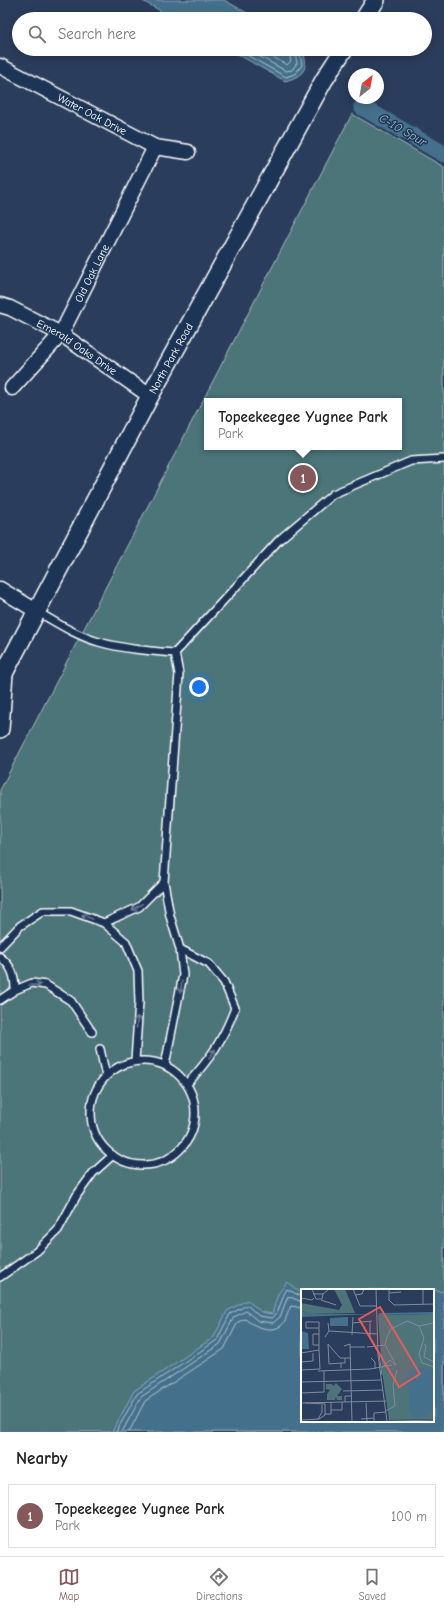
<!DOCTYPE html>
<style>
:root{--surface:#fff;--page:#f2f2f2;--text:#222;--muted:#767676;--line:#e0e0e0;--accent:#85585c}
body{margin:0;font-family:"Comic Neue",sans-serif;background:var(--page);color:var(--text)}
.compass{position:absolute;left:348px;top:68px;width:36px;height:36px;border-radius:50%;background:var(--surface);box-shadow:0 2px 10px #0003;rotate:31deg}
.you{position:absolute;left:199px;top:687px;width:14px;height:14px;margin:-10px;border:3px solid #fff;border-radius:50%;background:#1a73e8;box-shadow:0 0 0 6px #1a73e833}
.badge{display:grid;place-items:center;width:26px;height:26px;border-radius:50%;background:var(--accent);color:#fff;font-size:13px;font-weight:700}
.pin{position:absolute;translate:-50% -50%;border:2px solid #fff;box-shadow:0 1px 4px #0006}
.popup{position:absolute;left:204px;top:398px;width:198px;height:52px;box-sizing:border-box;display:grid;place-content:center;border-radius:0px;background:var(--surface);filter:drop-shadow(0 1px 3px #0005);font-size:13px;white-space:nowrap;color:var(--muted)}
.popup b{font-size:15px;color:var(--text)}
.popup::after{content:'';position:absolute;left:50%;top:100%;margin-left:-8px;border:8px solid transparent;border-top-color:var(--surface)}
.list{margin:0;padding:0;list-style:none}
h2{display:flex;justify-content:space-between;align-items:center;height:52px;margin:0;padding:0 16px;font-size:17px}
h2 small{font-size:13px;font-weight:400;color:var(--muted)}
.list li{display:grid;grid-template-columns:26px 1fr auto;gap:12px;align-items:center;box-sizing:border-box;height:64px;margin:0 8px 8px;padding:0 8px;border:1px solid var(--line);border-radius:0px}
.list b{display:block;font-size:15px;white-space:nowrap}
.list p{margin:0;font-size:13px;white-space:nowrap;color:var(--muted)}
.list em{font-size:13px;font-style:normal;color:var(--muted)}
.icon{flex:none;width:22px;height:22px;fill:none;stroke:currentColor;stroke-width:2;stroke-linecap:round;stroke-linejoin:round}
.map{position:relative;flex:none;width:444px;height:1432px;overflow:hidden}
.search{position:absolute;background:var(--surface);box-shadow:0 2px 10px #0003;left:12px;right:12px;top:12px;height:44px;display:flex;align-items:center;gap:10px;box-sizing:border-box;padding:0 14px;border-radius:22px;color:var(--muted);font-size:15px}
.sheet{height:124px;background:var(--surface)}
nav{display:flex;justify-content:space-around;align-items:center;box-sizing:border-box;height:56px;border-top:1px solid var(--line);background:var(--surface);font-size:11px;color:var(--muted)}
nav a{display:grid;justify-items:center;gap:2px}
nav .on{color:var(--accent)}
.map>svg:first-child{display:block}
.green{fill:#4c7479;stroke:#a6babc;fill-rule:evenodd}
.water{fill:#45708b;stroke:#8fa9b9}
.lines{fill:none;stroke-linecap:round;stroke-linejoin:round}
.shore{stroke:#b5c6d1;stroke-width:1}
.canal{stroke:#45708b;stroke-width:17}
.service-casing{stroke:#fff;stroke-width:10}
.minor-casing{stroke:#fff;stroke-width:17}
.tertiary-casing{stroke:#fff;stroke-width:20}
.service{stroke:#1d3557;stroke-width:7}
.minor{stroke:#1d3557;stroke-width:14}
.tertiary{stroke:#1d3557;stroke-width:17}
.oneway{stroke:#6c7c92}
.labels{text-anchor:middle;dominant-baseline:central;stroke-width:3;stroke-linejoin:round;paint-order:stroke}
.street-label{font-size:11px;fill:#fff;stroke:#1d3557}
.water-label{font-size:12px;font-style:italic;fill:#abbfcb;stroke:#1d3557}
.inset-river{fill:none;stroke:#45708b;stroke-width:2}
.inset-road{fill:none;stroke:#808b9d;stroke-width:1}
.view{fill:#e05e5e;fill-opacity:0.15;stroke:#e05e5e;stroke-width:2}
.inset-edge{fill:none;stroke:#fff;stroke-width:2}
</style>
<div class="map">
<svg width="444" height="1432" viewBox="0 0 444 1432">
<rect width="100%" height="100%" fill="#2b3d5c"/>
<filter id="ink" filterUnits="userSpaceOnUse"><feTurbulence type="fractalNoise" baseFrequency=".025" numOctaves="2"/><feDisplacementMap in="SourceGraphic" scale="8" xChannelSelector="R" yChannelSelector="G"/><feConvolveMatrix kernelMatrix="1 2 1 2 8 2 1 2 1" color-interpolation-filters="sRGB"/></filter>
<g filter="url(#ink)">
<path class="green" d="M352 114 444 167V1432H0V790ZM207 401H399V447H207ZM302 1290H433V1421H302Z"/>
<path class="water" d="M141 0H224L258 19H175Z
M228 49H302C310 68 304 76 285 81Z
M287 1282 302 1294V1421H433V1290L444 1292V1432H112L134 1391 214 1337 227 1311 247 1300 261 1312 272 1314 278 1294Z"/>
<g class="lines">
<path class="shore" d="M236 49 286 77 295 74 302 65 299 49
M246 49 286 71 292 70 297 63 294 49
M259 49 287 65 291 61 288 49
M116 1432 137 1394 217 1340 230 1314 247 1305 259 1316 272 1318C280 1313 281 1297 287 1289L302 1297
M122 1432 141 1397 220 1344 234 1317 246 1311 258 1321 273 1323 280 1317 288 1296 302 1302
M129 1432 145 1401 224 1349 238 1322 245 1319C255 1327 276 1336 285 1321 287 1316 288 1311 291 1306L302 1308"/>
<path class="canal" d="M362 107 444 154"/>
<g class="service-casing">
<path id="service" d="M38 612C57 623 77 636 99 642 123 649 149 651 175 653
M104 923 139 907 164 882
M0 947 20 926 43 911H71L104 923 126 942 138 971 139 1002 135 1061
M180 949 209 964 224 982 235 1008C223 1040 210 1059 187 1084
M0 957C12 966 15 976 15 990
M0 1000 15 990 32 983 46 985 71 1001 92 1032
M100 1049 106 1076
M91 1113a52 52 0 1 1 104 0a52 52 0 1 1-104 0Z
M165 1065 183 975 180 949 170 916 164 882 179 674 175 653 279 540 333 494 411 461 444 459
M0 1277 37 1251 58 1230 77 1195 93 1173 113 1155"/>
</g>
<g class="minor-casing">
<g id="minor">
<path id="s1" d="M0 66 155 147 188 152"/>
<path id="s2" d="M0 305 10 308 61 334 150 396"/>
<path id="s3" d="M12 388 61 334 155 147"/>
<path d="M0 589 38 612"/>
</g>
</g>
<g class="tertiary-casing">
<g id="tertiary">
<path d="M364 19 376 0"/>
<path id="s4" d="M0 681 150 396 324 80 344 49"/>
<path d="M0 729 4 673"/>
</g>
</g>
<use href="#service" class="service"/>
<use href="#minor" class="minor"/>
<use href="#tertiary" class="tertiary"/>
</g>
<defs><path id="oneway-shaft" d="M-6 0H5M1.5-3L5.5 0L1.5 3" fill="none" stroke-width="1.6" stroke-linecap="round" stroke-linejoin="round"/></defs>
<g class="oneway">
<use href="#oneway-shaft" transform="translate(137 907) rotate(147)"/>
<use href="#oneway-shaft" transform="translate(87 917) rotate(-160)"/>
<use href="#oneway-shaft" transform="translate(35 985) rotate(-3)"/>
<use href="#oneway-shaft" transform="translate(181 987) rotate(101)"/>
<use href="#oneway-shaft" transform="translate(137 1022) rotate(-86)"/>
<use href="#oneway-shaft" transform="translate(212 1054) rotate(-57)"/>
</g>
</g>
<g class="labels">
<g class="street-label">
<text stroke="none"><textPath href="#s1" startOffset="104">Water Oak Drive</textPath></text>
<text stroke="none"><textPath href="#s3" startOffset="141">Old Oak Lane</textPath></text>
<text stroke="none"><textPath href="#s2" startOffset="88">Emerald Oaks Drive</textPath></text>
<text stroke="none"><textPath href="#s4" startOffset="365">North Park Road</textPath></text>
</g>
<g class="water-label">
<text transform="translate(403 130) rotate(30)">C-10 Spur</text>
</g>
</g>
<g transform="translate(301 1289)">
<rect width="133" height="133" fill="#2b3d5c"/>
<path d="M33 0H44L54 24 8 25 0 21V14L38 21 41 16ZM133 25V130L88 131 81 82 77 26ZM35 94 41 100 36 107H41V111H36L35 108 34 111H26V105L29 101 25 100V95H31L32 97Z" fill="#4c7479"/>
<path d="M0 21 8 25H74L0 28ZM47 28V37H29V29ZM0 42 7 44 8 60H0ZM116 78 133 82V121L120 129 112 128 108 122V100L103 95 107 82Z" fill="#45708b"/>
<path class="inset-river" d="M78 25 133 24"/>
<path class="inset-road" d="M11 0 15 10H21L22 5M52 0 59 17H75M75 0 77 66 86 132M88 0V11L93 16 133 15M122 0V15M88 4 100 3M12 5H22L28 0M54 6 61 5 63 0M0 9 11 11 13 9M20 11 35 16M69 33V48M52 34 71 32M118 37 133 34M28 42 76 45M18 45H12V56H18M51 46 52 28M24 48 28 42 27 34M27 55 28 75 40 74M27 55 39 69H50M123 55 125 57 123 68 133 73M43 57 49 55 51 133M49 58H64M66 58 84 56M0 64 18 61M78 65 81 86M70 69 74 73V80M0 73 12 72V64M95 76 84 56 86 48 90 40 106 32 118 37 123 49 118 65 121 74 133 78M40 79V74H44V69M81 79 89 71 94 76M0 81 19 80 18 61V33H5V39H18M17 82 69 80 91 76M0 93 81 91M42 102 82 101M0 104 23 103V82M44 113V107H51M0 114 85 112M65 114 66 133M30 121H41V113M84 122 94 117 92 96 96 81M24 125H30V113M17 130 21 123V116M60 130 73 129M0 131 18 130 24 126V115L4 114M73 132V124L85 123M60 133 133 131"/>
<path class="view" d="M79 18 119 85 98 98 58 30Z"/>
<rect width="133" height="133" class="inset-edge"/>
</g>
</svg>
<svg class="compass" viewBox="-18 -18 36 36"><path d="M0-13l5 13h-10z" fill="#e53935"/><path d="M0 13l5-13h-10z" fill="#767676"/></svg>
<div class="you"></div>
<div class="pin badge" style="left:303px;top:478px">1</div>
<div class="popup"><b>Topeekeegee Yugnee Park</b>Park</div>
<div class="search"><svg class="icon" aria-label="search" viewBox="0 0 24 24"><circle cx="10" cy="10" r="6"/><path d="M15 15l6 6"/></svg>Search here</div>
</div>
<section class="sheet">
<h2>Nearby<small></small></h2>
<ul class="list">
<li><span class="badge">1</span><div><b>Topeekeegee Yugnee Park</b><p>Park</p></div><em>100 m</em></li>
</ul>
</section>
<nav>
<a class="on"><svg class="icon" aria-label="map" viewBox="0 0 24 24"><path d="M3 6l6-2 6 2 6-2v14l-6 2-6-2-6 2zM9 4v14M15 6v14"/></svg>Map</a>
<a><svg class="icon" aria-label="directions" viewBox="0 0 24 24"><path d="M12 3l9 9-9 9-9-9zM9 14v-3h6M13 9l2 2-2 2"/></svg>Directions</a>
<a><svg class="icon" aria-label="saved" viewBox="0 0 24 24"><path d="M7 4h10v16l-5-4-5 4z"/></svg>Saved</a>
</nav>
